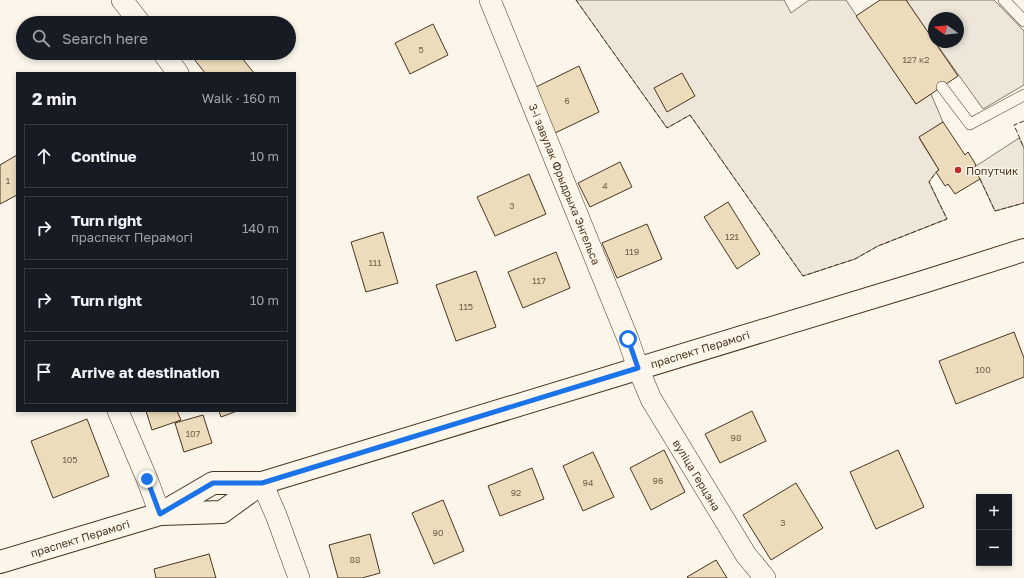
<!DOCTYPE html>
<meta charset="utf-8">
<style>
:root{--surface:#171b24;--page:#20242c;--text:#f1f3f6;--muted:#9ea1a6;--line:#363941}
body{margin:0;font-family:"Golos Text",sans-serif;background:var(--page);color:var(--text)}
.controls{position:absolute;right:12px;bottom:12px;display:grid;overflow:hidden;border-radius:0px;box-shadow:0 2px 6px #0003}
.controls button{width:36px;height:36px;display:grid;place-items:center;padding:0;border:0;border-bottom:1px solid var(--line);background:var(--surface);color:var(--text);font:20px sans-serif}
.compass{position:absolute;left:928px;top:12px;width:36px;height:36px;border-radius:50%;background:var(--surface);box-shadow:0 2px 6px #0003;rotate:285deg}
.stop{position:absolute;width:12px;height:12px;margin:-9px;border:3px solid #1a73e8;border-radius:50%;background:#fff}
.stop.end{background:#1a73e8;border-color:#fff;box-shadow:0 1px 4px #0008}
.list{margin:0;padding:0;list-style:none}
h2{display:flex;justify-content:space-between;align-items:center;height:52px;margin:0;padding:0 16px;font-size:17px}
h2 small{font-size:13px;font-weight:400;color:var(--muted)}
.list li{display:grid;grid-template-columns:26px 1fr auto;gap:12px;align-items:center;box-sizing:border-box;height:64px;margin:0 8px 8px;padding:0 8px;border:1px solid var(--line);border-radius:0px}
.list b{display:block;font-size:15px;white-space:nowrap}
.list p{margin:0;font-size:13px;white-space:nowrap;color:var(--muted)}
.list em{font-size:13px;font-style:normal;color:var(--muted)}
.icon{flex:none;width:22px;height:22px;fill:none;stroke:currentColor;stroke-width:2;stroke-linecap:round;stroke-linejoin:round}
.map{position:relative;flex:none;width:1024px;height:578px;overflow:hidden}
.search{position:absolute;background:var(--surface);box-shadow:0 2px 6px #0003;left:16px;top:16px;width:280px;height:44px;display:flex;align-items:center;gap:10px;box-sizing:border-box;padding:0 14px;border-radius:22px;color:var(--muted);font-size:15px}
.panel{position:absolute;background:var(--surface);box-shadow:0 2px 6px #0003;left:16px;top:72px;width:280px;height:340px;border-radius:0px}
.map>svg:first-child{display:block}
.green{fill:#ede6d9;stroke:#887966}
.building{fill:#ecdcbc;stroke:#4a3520}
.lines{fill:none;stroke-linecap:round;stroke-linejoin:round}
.lane-casing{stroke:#4a3520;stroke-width:12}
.street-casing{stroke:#4a3520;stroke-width:22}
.primary-casing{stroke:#4a3520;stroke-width:24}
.lane{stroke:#fbf6e9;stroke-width:11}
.street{stroke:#fbf6e9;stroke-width:21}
.primary{stroke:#fbf6e9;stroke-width:22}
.fence{stroke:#4a3520;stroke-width:1;stroke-dasharray:5 2;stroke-linecap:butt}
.route{stroke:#1a73e8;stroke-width:5}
.poi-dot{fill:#c62828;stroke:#fbf6e9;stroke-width:1.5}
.labels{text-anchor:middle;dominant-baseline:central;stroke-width:3;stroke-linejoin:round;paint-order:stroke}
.number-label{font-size:9px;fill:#725f47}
.poi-label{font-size:11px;fill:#4a3520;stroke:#fbf6e9;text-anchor:start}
.street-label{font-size:11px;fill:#4a3520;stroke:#fbf6e9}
</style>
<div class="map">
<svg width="1024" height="578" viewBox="0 0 1024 578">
<rect width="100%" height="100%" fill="#fbf6e9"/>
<path class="green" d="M576 0H784L791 13 809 0H846L916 104 931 94 943 122 919 138 939 170 936 172 929 182 947 219 878 246 855 259 803 276 690 115 667 128Z
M906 0H994L1024 31V85L983 109 935 42H958V18H934V41Z
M1019 138 1024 148V203L995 211 980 179 973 168Z"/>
<path class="building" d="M880 0H906L958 76 916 104 856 16Z
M433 24 448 55 410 74 395 43Z
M191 53H238L254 73H205L190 54Z
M579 66 599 112 555 133 534 88Z
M682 73 695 96 667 112 654 88Z
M943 122 965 155 968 152 976 165 973 168 980 179 955 194 948 184 945 186 936 172 939 170 919 137Z
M17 155V195L0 204V165Z
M620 162 632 187 590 207 578 183Z
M529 174 546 214 495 236 477 197Z
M728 202 760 254 737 269 704 217Z
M647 224 662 259 617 278 602 243Z
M383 232 398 283 366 292 351 242Z
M556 252 570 288 523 308 508 272Z
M476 271 496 327 456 341 436 285Z
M1014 332 1024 358V377L956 404 939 361Z
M146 411H177L181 420 152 430Z
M219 411H237L221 417Z
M752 411 766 441 720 463 705 434Z
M203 415 212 443 184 452 175 423Z
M87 419 109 476 53 498 31 441Z
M664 450 685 492 651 510 630 468Z
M898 450 924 507 876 529 850 472Z
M593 452 614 497 583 511 563 466Z
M532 468 544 499 500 516 488 486Z
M796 483 823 528 771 560 743 515Z
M443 500 464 551 434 564 412 513Z
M370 534 380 573 362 578H338L329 545Z
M209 554 216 578H156L154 569Z
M716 560 727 578H688L687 577Z"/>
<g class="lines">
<g class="lane-casing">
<path id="lane" d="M1004 0 1024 21
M942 87 970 124 1024 95"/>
</g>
<g class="street-casing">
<path id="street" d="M122 0 140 23
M490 0 628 339 638 368 651 399 746 555 765 578
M163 53 178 73
M118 411 147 479 160 514
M262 483 276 515 299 578"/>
</g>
<g class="primary-casing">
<path id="primary" d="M162 514 222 512 262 483
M0 562 160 514 213 483H262L923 282 1024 250"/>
</g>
<use href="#lane" class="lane"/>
<use href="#street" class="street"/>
<use href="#primary" class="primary"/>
<path class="fence" d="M576 0 667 128 690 115 803 276 855 259 878 246 947 219 929 182 936 172
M1024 121 1014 125 1024 148
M980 179 995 211 1024 203"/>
</g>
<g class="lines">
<path class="route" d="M147 479 160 514 213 483H262L638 368 628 339"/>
</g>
<circle class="poi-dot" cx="958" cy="170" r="4"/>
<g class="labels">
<g class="number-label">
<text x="421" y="49">5</text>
<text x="916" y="59">127 к2</text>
<text x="567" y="100">6</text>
<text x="8" y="180">1</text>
<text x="605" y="185">4</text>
<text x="512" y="205">3</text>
<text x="732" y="236">121</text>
<text x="632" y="251">119</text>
<text x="375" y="262">111</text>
<text x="539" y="280">117</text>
<text x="466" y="306">115</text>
<text x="983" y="369">100</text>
<text x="193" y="433">107</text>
<text x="736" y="437">98</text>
<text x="70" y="459">105</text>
<text x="658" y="480">96</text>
<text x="588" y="482">94</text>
<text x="516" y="492">92</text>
<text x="783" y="522">3</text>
<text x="438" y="532">90</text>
<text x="355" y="559">88</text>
</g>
<g class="poi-label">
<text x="966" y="170">Попутчик</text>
</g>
<g class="street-label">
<text transform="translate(565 184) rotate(68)">3-і завулак Фрыдрыха Энгельса</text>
<text transform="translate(700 349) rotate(-17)">праспект Перамогі</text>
<text transform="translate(697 475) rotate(59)">вуліца Герцэна</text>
<text transform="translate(80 538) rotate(-17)">праспект Перамогі</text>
</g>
</g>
</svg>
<div class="controls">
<button>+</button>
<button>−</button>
</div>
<svg class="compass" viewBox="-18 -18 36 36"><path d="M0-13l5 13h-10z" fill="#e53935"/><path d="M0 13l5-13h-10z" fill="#9ea1a6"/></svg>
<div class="stop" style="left:628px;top:339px"></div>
<div class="stop end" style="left:147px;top:479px"></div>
<div class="search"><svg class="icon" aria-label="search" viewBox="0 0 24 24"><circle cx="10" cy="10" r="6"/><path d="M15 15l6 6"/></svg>Search here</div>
<section class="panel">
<h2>2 min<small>Walk · 160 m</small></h2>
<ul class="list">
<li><svg class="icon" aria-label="ahead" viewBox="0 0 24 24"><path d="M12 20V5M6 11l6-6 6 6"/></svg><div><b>Continue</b></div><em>10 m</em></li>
<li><svg class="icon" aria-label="right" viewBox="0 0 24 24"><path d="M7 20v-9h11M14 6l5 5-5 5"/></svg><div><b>Turn right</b><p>праспект Перамогі</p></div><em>140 m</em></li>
<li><svg class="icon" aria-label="right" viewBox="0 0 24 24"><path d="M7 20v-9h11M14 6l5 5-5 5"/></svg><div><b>Turn right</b></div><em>10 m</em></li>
<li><svg class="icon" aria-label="arrive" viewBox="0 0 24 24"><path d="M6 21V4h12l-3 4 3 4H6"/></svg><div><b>Arrive at destination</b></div></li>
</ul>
</section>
</div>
